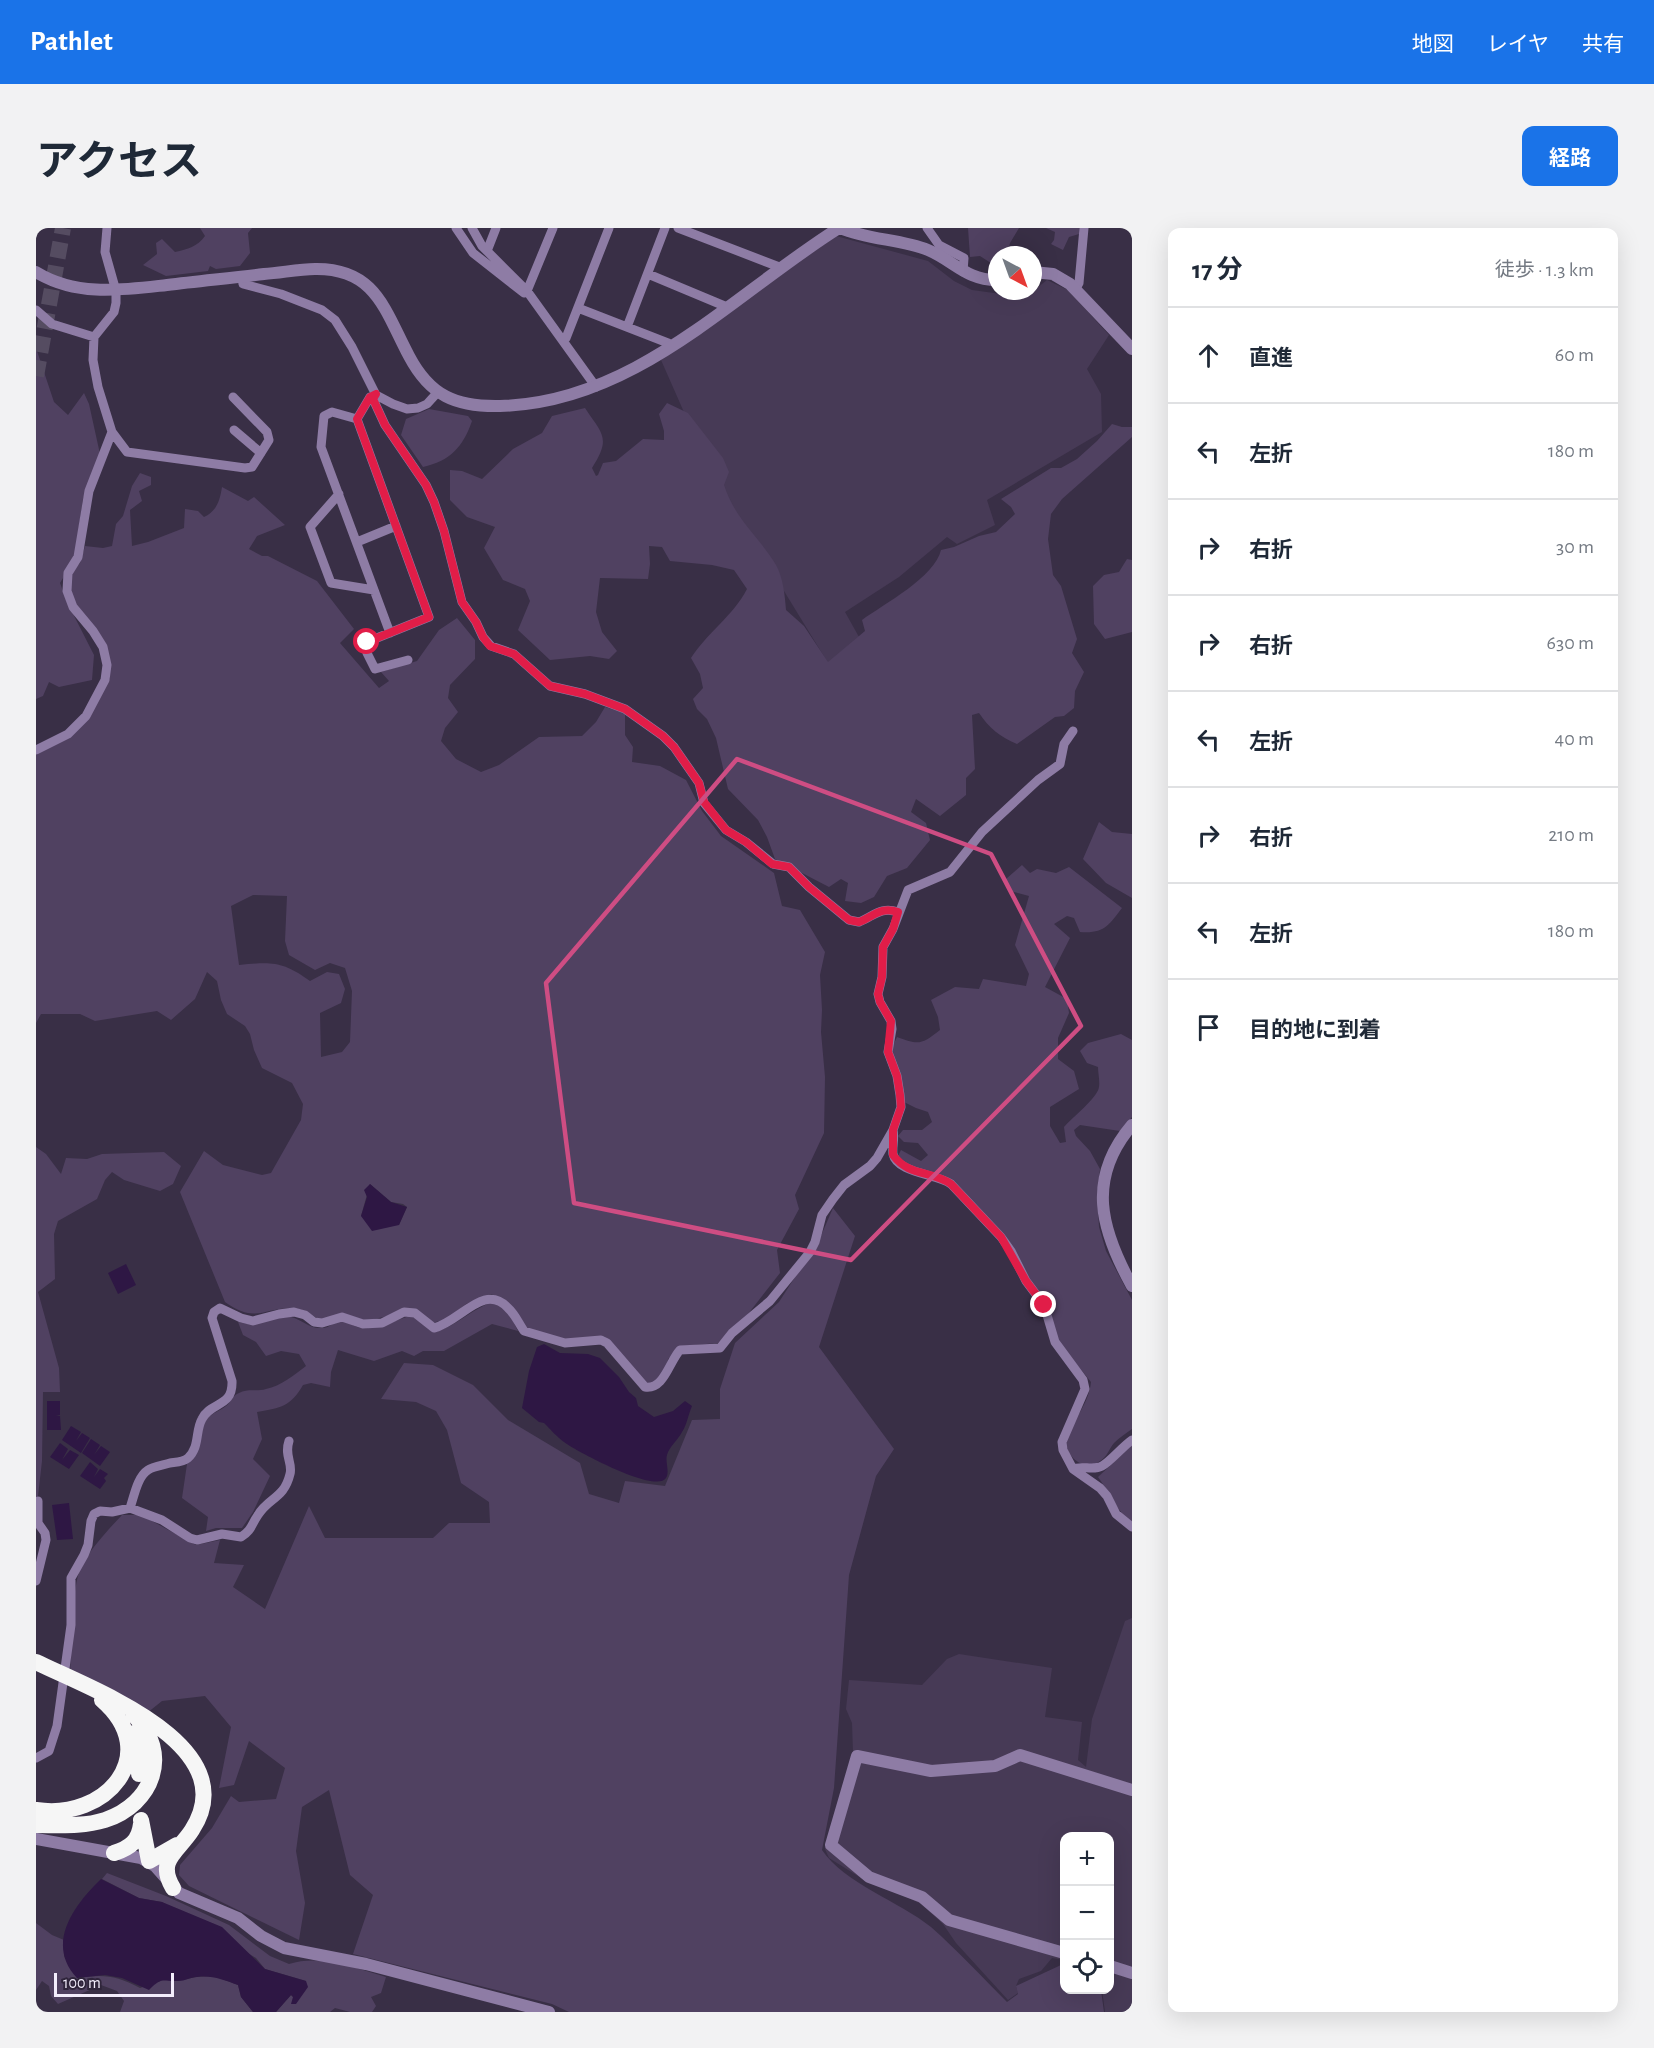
<!DOCTYPE html>
<html lang="ja">
<meta charset="utf-8">
<style>
:root{--surface:#fff;--page:#f2f2f3;--text:#1f2937;--muted:#747a83;--line:#e0e1e3;--accent:#1a73e8}
body{margin:0;font-family:"Alegreya Sans","Noto Sans JP",sans-serif;background:var(--page);color:var(--text)}
.controls{position:absolute;right:18px;bottom:18px;display:grid;overflow:hidden;border-radius:12px;box-shadow:0 6px 24px #0002}
.controls button{width:54px;height:54px;display:grid;place-items:center;padding:0;border:0;border-bottom:2px solid var(--line);background:var(--surface);color:var(--text);font:30px sans-serif}
.compass{position:absolute;left:952px;top:18px;width:54px;height:54px;border-radius:50%;background:var(--surface);box-shadow:0 6px 24px #0002;rotate:139deg}
.scale{position:absolute;left:18px;bottom:15px;width:120px;box-sizing:border-box;padding-left:6px;border:3px solid #f3edfc;border-top:0;font-size:16px;line-height:21px;white-space:nowrap;color:#f3edfc;-webkit-text-stroke:4px #2f253b;paint-order:stroke}
.stop{position:absolute;width:18px;height:18px;margin:-14px;border:4px solid #e11d48;border-radius:50%;background:#fff}
.stop.end{background:#e11d48;border-color:#fff;box-shadow:0 2px 6px #0008}
.list{margin:0;padding:0;list-style:none}
h2{display:flex;justify-content:space-between;align-items:center;height:78px;margin:0;padding:0 24px;font-size:26px}
h2 small{font-size:20px;font-weight:400;color:var(--muted)}
.list li{display:grid;grid-template-columns:39px 1fr auto;gap:18px;align-items:center;box-sizing:border-box;height:96px;padding:0 24px;border-top:2px solid var(--line)}
.list b{display:block;font-size:22px;white-space:nowrap}
.list em{font-size:20px;font-style:normal;color:var(--muted)}
.icon{flex:none;width:33px;height:33px;fill:none;stroke:currentColor;stroke-width:2;stroke-linecap:round;stroke-linejoin:round}
.map{position:relative;flex:none;width:1096px;height:1784px;overflow:hidden;border-radius:12px}
header{display:flex;align-items:center;gap:36px;box-sizing:border-box;height:84px;padding:0 30px;background:var(--accent);color:#fff}
header strong{font-size:28px}
nav{display:flex;gap:33px;margin-inline-start:auto;font-size:21px}
.intro{display:flex;align-items:center;justify-content:space-between;box-sizing:border-box;height:144px;padding:0 36px}
h1{margin:0;font-size:42px}
.button{padding:15px 27px;border-radius:12px;background:var(--accent);color:#fff;font-size:21px;font-weight:700}
main{display:flex;gap:36px;padding:0 36px}
aside{flex:1;background:var(--surface);border-radius:12px;box-shadow:0 6px 24px #0002}
.map>svg:first-child{display:block}
.built{fill:#473a56}
.green{fill:#504161;fill-rule:evenodd}
.water{fill:#2e1744}
.lines{fill:none;stroke-linecap:round;stroke-linejoin:round}
.motorway-tunnel{stroke:#554c61;stroke-width:16;stroke-dasharray:16 8;stroke-linecap:butt}
.minor{stroke:#8e7ca5;stroke-width:9}
.tertiary{stroke:#8e7ca5;stroke-width:12}
.motorway{stroke:#f6f6f6;stroke-width:16}
.route{stroke:#e11d48;stroke-width:8}
.marked{fill:none;stroke:#ce4d83;stroke-width:4.5;stroke-linejoin:round}
</style>
<header>
<strong>Pathlet</strong>
<nav><a>地図</a><a>レイヤ</a><a>共有</a></nav>
</header>
<div class="intro"><h1>アクセス</h1><a class="button">経路</a></div>
<main>
<div class="map">
<svg width="1096" height="1784" viewBox="0 0 1096 1784">
<rect width="100%" height="100%" fill="#392f46"/>
<path class="built" d="M800 8 892 33 918 53 936 62 965 66 997 63 1011 52 1032 62 1073 107 1051 141 1065 166 1066 204 951 272 959 297 921 316 911 309 863 349 809 384 823 409 792 435 696 278 651 191 625 132Z
M1096 1390V1784H1069L1066 1762H1074V1608H1028V1732L1016 1730 1005 1743 983 1751 980 1758 982 1765 972 1772 920 1715 907 1696 885 1676 863 1665 833 1655 793 1630 789 1621 817 1524 816 1495 810 1481 813 1452 886 1457 911 1431 923 1426 1016 1440 1009 1489 1046 1494 1042 1532 1050 1539 1056 1491 1089 1393Z"/>
<path class="green" d="M164 0H216L212 5 214 25 204 38 180 41 174 38 172 43 130 48 107 37 121 26 120 15 126 11 139 24C152 21 161 19 169 8Z
M932 0H983L974 15 971 27H961V39L944 28 934 29Z
M1010 0H1043V6L1033 9 1027 22 1015 16 1018 12 1019 4Z
M0 120 18 174 32 187 48 165 53 176 64 226 47 271 38 332 24 355 31 374 58 427 56 452 23 459 13 454 7 468 0 471Z
M631 175 652 185 687 230 693 244 688 257C700 293 722 307 740 337 747 349 749 368 750 382L768 398 792 434 829 403 826 392C848 376 899 349 905 322L918 319 943 308 960 304 979 286 975 279 965 271 1015 240H1025L1041 231 1061 213 1076 196 1086 199H1096V209L1026 271 1015 286 1012 311 1017 347 1025 358 1041 411 1036 425 1048 444 1039 463 1038 480 1028 488 1019 489 981 516C964 509 953 500 943 485L936 487 939 541 930 550V567L904 588 880 571 875 584 890 595 894 612 871 640 851 648 838 669 825 675 809 673 812 655 805 651 793 659 739 631 731 609 722 592 692 561 680 510 671 491 661 481 657 471 667 460 664 446 655 430C671 405 697 388 711 361L698 342 676 337 634 333 626 319 613 318 614 336 612 351 564 350 560 384 566 404 581 423 573 431 554 428 514 432 482 402 494 373 489 361 467 352 448 320 459 299 431 289 414 272V242L426 243 446 251 477 221 506 205 516 188 549 180C567 207 575 210 556 240L560 248 562 247 567 235 580 233 607 211 628 212V203L623 186Z
M393 181 432 188 436 193C427 219 414 233 387 239L365 207 370 191Z
M104 245 115 249V257L103 263 106 273 94 282 96 318 112 314 148 300 149 281 162 283 168 289C181 283 184 272 186 259L212 273 218 269 249 297 221 308 213 321 226 328H232L281 353 318 401 304 415 343 460 353 453 345 444 381 433 403 402 421 390 439 412V431L414 457 412 470 422 484 409 500 405 513 420 531 445 544 463 537 503 509 546 508 560 494 569 479 589 485V507L597 519 596 534 624 538 650 552 666 583 685 608 738 645 746 678 764 682 789 724 784 747 786 782 785 804 789 849 788 905 759 967 763 981 741 1022 744 1045 712 1086 682 1115 646 1118 632 1131 631 1139 616 1158 607 1155 568 1108 527 1113 490 1101 466 1071 455 1066 430 1076 411 1091 396 1095 374 1080C344 1092 334 1093 302 1092 296 1092 289 1093 284 1091 277 1089 271 1082 263 1081 231 1076 222 1098 189 1074L144 964 168 923 187 937 226 947 235 945 265 892 267 876 256 855 226 840 218 822 214 806 209 798 191 786 185 772 181 753 171 744 159 771 135 792 121 783 59 793 44 786H5L0 795V525L54 485 74 450V436L39 377 33 361 35 345 44 335 49 318 67 320 76 318 80 296 87 288 96 258ZM217 667 251 668 249 713 253 727 279 742 294 735 309 740 316 763 314 814 306 824 285 829 284 785 305 775 309 761 303 746 291 744 274 753C246 733 236 734 203 737L195 678ZM334 956 355 974 367 976 371 979 363 997 325 988Z
M1091 331 1096 332V404L1069 411 1058 396 1057 358 1068 347 1083 344Z
M1063 594 1076 604 1096 606V670L1070 655 1047 631Z
M986 637 994 645 1001 641 1020 645 1033 639 1086 680C1073 697 1068 706 1044 704L1038 690 1031 688 1018 696 1034 710 1009 759 1031 771 1033 785 1022 810V831L1038 843 1043 861 1014 879V898L1024 915 1030 914 1028 899C1036 890 1062 869 1063 859 1064 853 1062 845 1062 839L1051 835 1044 823 1052 815 1085 806 1096 812V889L1084 903 1044 897 1038 902 1040 908 1054 923 1064 941 1061 967 1063 999 1070 1023 1096 1072V1201C1090 1205 1083 1210 1078 1215 1073 1221 1071 1229 1064 1233 1059 1237 1051 1238 1046 1236 1036 1232 1028 1221 1031 1210 1038 1191 1053 1175 1055 1154L1021 1112 993 1050 919 958 877 941 861 930 865 922 885 933 892 927 882 915 868 914 862 908 867 902H886L896 894 892 884 880 880 868 874 856 820 861 809C883 817 885 817 904 802L902 789 895 772 919 759 943 761 947 751 990 758 993 746 979 717 993 668 974 663 970 651Z
M0 919 10 926 25 946 30 930 51 931 66 926 128 924 145 938 137 956 124 963 88 952 76 944 69 952 61 971 22 993 18 1006 19 1051 2 1064 23 1140 24 1164H7L6 1233 0 1286Z
M797 980 819 1008 783 1119 858 1221 840 1248 813 1347 798 1560 786 1622C808 1655 864 1674 895 1699 921 1722 946 1749 971 1774L982 1766 980 1758 1025 1737H1028V1762H1065L1068 1784H533L516 1776 317 1726 337 1667 314 1647 293 1562 266 1579 260 1623 269 1675 263 1712 153 1658 143 1647 144 1637 176 1600 195 1568 203 1574 240 1571 249 1540 213 1513 198 1557 183 1560 195 1499 169 1468 126 1473 111 1485 34 1446C36 1420 35 1360 45 1339 55 1320 71 1303 86 1287H105L160 1317 184 1312 178 1335 208 1337 197 1359 229 1381 273 1278 289 1310H397L413 1295H454L453 1274 425 1255 411 1202 400 1183 380 1174 345 1171 368 1135 397 1137 437 1157 472 1192 544 1235 553 1266 583 1275 589 1253 629 1258 656 1192 684 1191V1161L699 1115 743 1074 784 1010Z
M457 1074 470 1079 482 1103 456 1096 408 1123H387L378 1128 366 1123 338 1133 302 1122 295 1144 294 1159 275 1155 267 1157C255 1178 245 1180 221 1184L226 1211 217 1231 234 1248 217 1284 206 1300H180L170 1303 172 1289 146 1270 151 1236C172 1220 158 1200 174 1188 179 1184 185 1182 190 1178 195 1174 197 1167 203 1165 212 1160 221 1164 230 1161 245 1158 258 1147 270 1138L263 1126 245 1123 230 1128 220 1114 207 1107 202 1094C226 1100 236 1086 255 1089 267 1092 273 1101 286 1100 293 1100 297 1095 303 1091 311 1092 317 1099 325 1100 341 1102 360 1092 376 1087L398 1104C420 1099 435 1081 457 1074Z
M1096 1217V1295C1082 1285 1073 1264 1062 1249Z
M71 1645 130 1668 193 1697 234 1728 253 1736C285 1726 319 1740 350 1749L345 1765 335 1769 340 1778 336 1784H314L299 1780 294 1784H240L255 1767 257 1769 270 1753 229 1741 220 1730 126 1674 103 1670 66 1651Z
M0 1695 16 1707 28 1712V1728L41 1750C67 1746 80 1747 104 1760L130 1751 142 1753 160 1749 178 1748 202 1757 205 1769 217 1784H84L88 1773 81 1763 65 1757 22 1776 15 1768 13 1758 6 1753 0 1762Z"/>
<path class="water" d="M334 956 355 974 371 979 363 997 336 1003 325 988 331 969 328 962Z
M90 1036 100 1057 82 1066 72 1045Z
M508 1116 524 1125 552 1126 564 1130 583 1149 593 1164 600 1170 602 1178 618 1189 637 1183 649 1173 656 1178C652 1187 651 1197 646 1204 642 1212 633 1219 631 1227 629 1234 634 1244 630 1250 620 1266 540 1223 528 1214 521 1209 514 1201 508 1195L503 1194 486 1180 493 1143 501 1119Z
M11 1173H24V1187L20 1188H24L25 1202H11Z
M35 1198 45 1204 40 1213 46 1205 54 1210 45 1225 26 1212Z
M55 1211 64 1217 58 1227 65 1218 74 1224 64 1238 46 1225Z
M24 1215 32 1221 26 1232 34 1222 43 1227 33 1241 14 1229Z
M54 1234 62 1241 58 1249 64 1241 72 1246 68 1250 70 1253 64 1261 44 1248Z
M33 1275 37 1311 21 1312 16 1277Z
M65 1651 103 1670 126 1674 186 1699 229 1741 270 1753 272 1759 260 1776H255L257 1769 255 1767 240 1784H217L205 1769 202 1757C188 1752 176 1747 161 1749 155 1749 149 1753 142 1753 126 1754 127 1748 113 1762L86 1750 69 1747 41 1750C9 1716 38 1677 65 1651Z"/>
<g class="lines">
<path class="motorway-tunnel" d="M0 148 27 0"/>
<path class="minor" d="M420 0 437 25 488 65 491 63 517 0
M436 0 446 18 491 63 560 159
M642 0 746 40
M891 0 903 17 928 30 927 44
M451 23 460 0
M612 46 691 79
M206 49 207 56 245 66 286 82 299 92 316 119 340 167 357 176 371 181 382 180 391 176 401 165
M1039 62 1043 55 1048 0
M542 80 632 115 635 119
M0 82 16 96 58 109
M591 99 629 0
M528 113 530 110 573 0
M340 167 337 171 349 197 390 257 398 274 408 303 426 374 440 394 447 409 455 418 478 426 514 458 549 466 589 481 627 508 638 519 663 555 668 575 690 602 710 614 737 636 753 639 773 659 813 692 823 694C838 688 845 678 862 684
M340 167 334 169 321 191 393 389 331 414V425L339 441 372 432
M321 191 296 184 288 188 285 219 354 405
M198 202 225 225
M76 204 91 224 209 240 216 239 233 212 231 204 197 169
M303 266 274 299 295 355 338 362
M321 314 360 298
M0 522 32 506 50 488 69 452 71 437 67 419 57 403 37 379 31 363 32 345 42 329 53 263 76 204 62 159 57 132 58 109 78 84 80 75V63L69 24 71 0
M857 902C859 910 856 918 857 926 861 945 901 946 915 956L965 1009 975 1023 990 1053 1008 1077 1019 1114 1047 1152 1049 1161 1026 1214 1027 1222 1037 1241 1064 1260 1071 1268 1080 1286 1096 1299
M1037 1241C1046 1237 1057 1243 1066 1238 1074 1234 1087 1218 1096 1212
M94 1280C98 1269 101 1249 112 1242 117 1238 128 1237 134 1235 141 1234 147 1234 152 1230 164 1219 159 1203 166 1191 175 1173 197 1180 196 1153L176 1090 178 1084 184 1080 205 1090 217 1093 243 1086 258 1084 269 1087 278 1094 286 1095 306 1089 327 1096 346 1095 368 1084 379 1085 398 1100C424 1094 448 1054 472 1080 479 1086 483 1096 488 1103L529 1115 565 1112 571 1115 609 1159C628 1162 633 1134 644 1122L684 1120 696 1105 734 1073 774 1024 779 1014 786 987 797 971 808 957 834 938 841 930 857 902 865 879 864 867 861 848 852 824 856 801 855 793 844 774 842 766 846 749 847 719 857 701 872 662 914 644 946 604 1002 552 1024 536 1028 516 1037 503
M0 1353 10 1312 9 1305 2 1295V1273
M0 1530 13 1523 21 1498 35 1397V1350L48 1327 52 1317 55 1293 58 1286 64 1283 76 1284 94 1280 126 1292 154 1310 161 1312 186 1306 205 1309C216 1302 215 1297 222 1287 233 1269 248 1271 254 1246 257 1235 248 1228 253 1213"/>
<path class="tertiary" d="M805 0C831 12 865 11 892 22 918 33 930 52 961 52
M0 44C41 69 86 62 131 57 163 53 196 50 228 46 245 45 262 41 279 41 340 40 349 83 373 128 394 168 420 179 464 178 599 175 696 67 803 0
M997 44 1017 46 1034 56 1096 121
M1096 897C1050 951 1065 1002 1096 1058
M0 1611 105 1630 119 1638 143 1665 202 1690 225 1708 248 1720 330 1736 513 1784
M1028 1725 913 1692 886 1669 833 1649 795 1617 821 1528 895 1543 959 1538 984 1527 1096 1562
M1074 1738 1096 1745"/>
<path class="motorway" d="M0 1434C55 1461 211 1517 156 1602 142 1624 120 1632 137 1660
M98 1505 103 1526V1546
M0 1582C70 1593 128 1526 66 1472
M105 1592 113 1633 141 1617
M0 1597C23 1597 47 1599 69 1592 117 1576 136 1526 98 1487
M78 1625C94 1620 103 1613 105 1596"/>
</g>
<g class="lines">
<path class="route" d="M331 414 393 389 321 191 334 169 340 166 337 171 349 197 390 257 398 274 408 303 426 374 440 394 447 409 454 418 478 426 514 458 549 466 589 481 627 508 638 519 663 555 668 574 690 602 710 614 736 636 753 639 773 659 813 692 823 694C838 688 845 678 862 684L857 701 847 719 846 749 842 766 844 774 855 793 852 824 861 848 864 867 865 879 857 902V927C873 949 895 942 915 956L965 1009 990 1053 1008 1077"/>
</g>
<path class="marked" d="M701 531 955 626 1045 798 815 1032 538 975 510 755Z"/>
</svg>
<div class="controls">
<button>+</button>
<button>−</button>
<button><svg class="icon" aria-label="locate" viewBox="0 0 24 24"><circle cx="12" cy="12" r="6"/><path d="M12 2v4M12 18v4M2 12h4M18 12h4"/></svg></button>
</div>
<svg class="compass" viewBox="-18 -18 36 36"><path d="M0-13l5 13h-10z" fill="#e53935"/><path d="M0 13l5-13h-10z" fill="#747a83"/></svg>
<div class="scale">100 m</div>
<div class="stop" style="left:331px;top:414px"></div>
<div class="stop end" style="left:1008px;top:1077px"></div>
</div>
<aside>
<h2>17 分<small>徒歩 · 1.3 km</small></h2>
<ul class="list">
<li><svg class="icon" aria-label="ahead" viewBox="0 0 24 24"><path d="M12 20V5M6 11l6-6 6 6"/></svg><div><b>直進</b></div><em>60 m</em></li>
<li><svg class="icon" aria-label="left" viewBox="0 0 24 24"><path d="M17 20v-9H6M10 6l-5 5 5 5"/></svg><div><b>左折</b></div><em>180 m</em></li>
<li><svg class="icon" aria-label="right" viewBox="0 0 24 24"><path d="M7 20v-9h11M14 6l5 5-5 5"/></svg><div><b>右折</b></div><em>30 m</em></li>
<li><svg class="icon" aria-label="right" viewBox="0 0 24 24"><path d="M7 20v-9h11M14 6l5 5-5 5"/></svg><div><b>右折</b></div><em>630 m</em></li>
<li><svg class="icon" aria-label="left" viewBox="0 0 24 24"><path d="M17 20v-9H6M10 6l-5 5 5 5"/></svg><div><b>左折</b></div><em>40 m</em></li>
<li><svg class="icon" aria-label="right" viewBox="0 0 24 24"><path d="M7 20v-9h11M14 6l5 5-5 5"/></svg><div><b>右折</b></div><em>210 m</em></li>
<li><svg class="icon" aria-label="left" viewBox="0 0 24 24"><path d="M17 20v-9H6M10 6l-5 5 5 5"/></svg><div><b>左折</b></div><em>180 m</em></li>
<li><svg class="icon" aria-label="arrive" viewBox="0 0 24 24"><path d="M6 21V4h12l-3 4 3 4H6"/></svg><div><b>目的地に到着</b></div></li>
</ul>
</aside>
</main>
